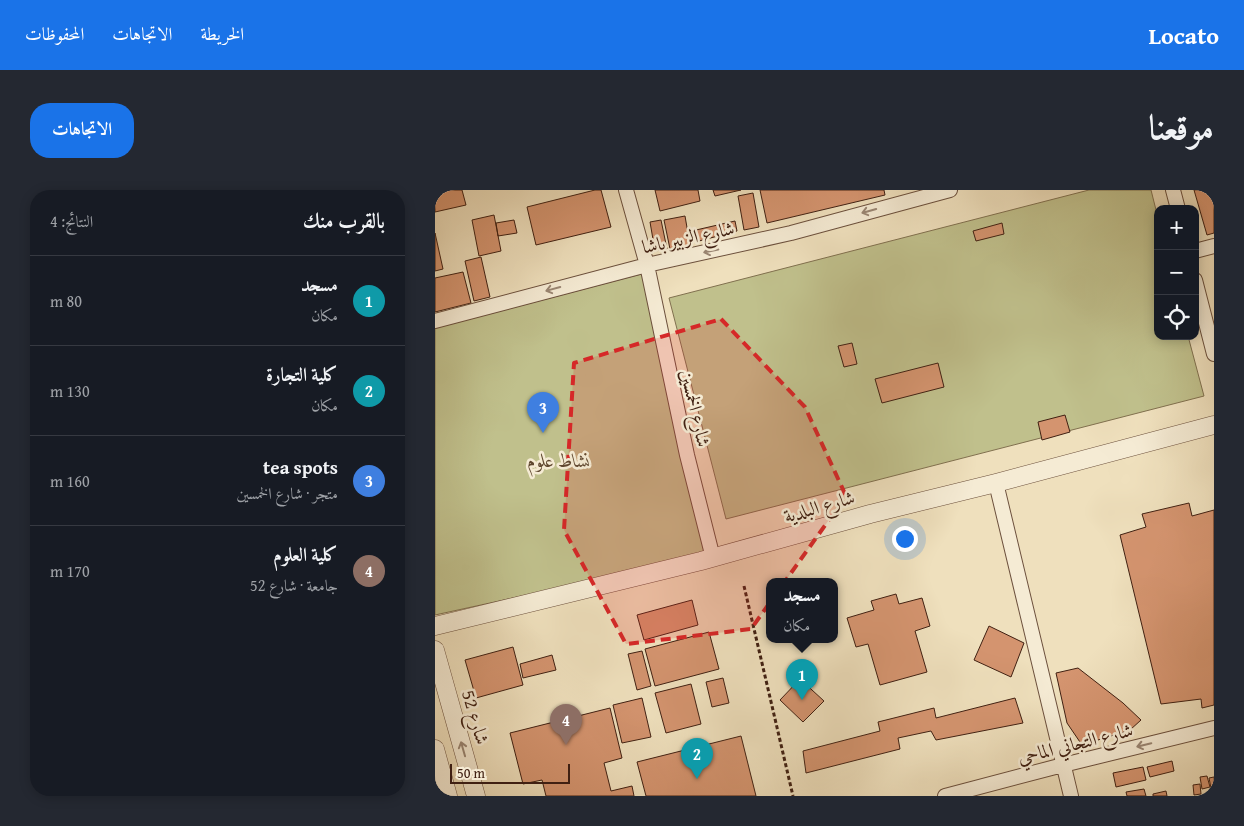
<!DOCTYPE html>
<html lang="ar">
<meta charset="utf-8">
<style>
:root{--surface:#171b24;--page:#242831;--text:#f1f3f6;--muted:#9ea1a6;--line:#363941;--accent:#1a73e8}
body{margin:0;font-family:"Gentium Book Plus",Amiri,serif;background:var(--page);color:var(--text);direction:rtl}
.controls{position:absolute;right:15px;top:15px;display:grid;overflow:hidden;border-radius:10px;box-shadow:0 2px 12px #0003}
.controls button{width:45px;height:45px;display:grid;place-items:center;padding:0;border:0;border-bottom:1px solid var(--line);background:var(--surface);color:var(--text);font:25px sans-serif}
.scale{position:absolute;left:15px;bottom:12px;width:120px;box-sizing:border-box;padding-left:5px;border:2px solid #402012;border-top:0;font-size:14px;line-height:18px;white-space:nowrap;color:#402012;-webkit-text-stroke:4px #f5ebd4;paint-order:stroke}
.you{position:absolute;left:469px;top:348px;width:18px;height:18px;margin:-12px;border:4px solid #fff;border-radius:50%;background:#1a73e8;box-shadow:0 0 0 8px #1a73e833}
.badge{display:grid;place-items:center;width:32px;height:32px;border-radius:50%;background:var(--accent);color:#fff;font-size:16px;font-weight:700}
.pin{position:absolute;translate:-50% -41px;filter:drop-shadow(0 1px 2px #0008)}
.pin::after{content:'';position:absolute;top:26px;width:18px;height:15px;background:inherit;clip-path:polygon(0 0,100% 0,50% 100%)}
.popup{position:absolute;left:331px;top:388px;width:72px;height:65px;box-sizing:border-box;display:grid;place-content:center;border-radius:10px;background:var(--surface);filter:drop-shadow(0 1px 4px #0005);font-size:16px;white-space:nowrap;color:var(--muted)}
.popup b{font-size:19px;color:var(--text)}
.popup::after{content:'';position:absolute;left:50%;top:100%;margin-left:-10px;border:10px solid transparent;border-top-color:var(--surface)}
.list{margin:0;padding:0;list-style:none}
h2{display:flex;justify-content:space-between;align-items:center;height:65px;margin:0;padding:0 20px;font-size:21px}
h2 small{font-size:16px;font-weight:400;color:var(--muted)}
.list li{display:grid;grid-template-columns:32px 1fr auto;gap:15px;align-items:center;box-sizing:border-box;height:90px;padding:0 20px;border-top:1px solid var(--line)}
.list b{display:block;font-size:19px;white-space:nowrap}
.list p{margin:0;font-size:16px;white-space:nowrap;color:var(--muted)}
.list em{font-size:16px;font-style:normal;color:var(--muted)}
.icon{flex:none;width:28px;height:28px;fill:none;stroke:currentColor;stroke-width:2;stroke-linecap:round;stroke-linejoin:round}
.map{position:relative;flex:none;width:779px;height:606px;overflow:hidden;direction:ltr;border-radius:20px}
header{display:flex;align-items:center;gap:30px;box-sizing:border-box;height:70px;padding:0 25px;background:var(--accent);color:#fff}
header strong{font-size:24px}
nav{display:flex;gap:28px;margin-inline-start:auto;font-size:18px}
.intro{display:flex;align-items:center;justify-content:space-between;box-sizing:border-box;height:120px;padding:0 30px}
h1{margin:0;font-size:35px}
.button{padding:12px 22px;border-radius:20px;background:var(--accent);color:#fff;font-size:18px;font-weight:700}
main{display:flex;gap:30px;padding:0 30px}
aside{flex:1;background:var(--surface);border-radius:20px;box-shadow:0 2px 12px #0003}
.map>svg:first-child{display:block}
.green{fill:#c0c08c;stroke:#80704f}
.building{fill:#d4946f;stroke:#402012}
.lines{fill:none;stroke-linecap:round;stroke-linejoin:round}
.minor-casing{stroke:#6c503d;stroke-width:16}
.tertiary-casing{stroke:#6c503d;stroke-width:19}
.path{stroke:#402012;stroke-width:3;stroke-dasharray:4 2.5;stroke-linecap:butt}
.minor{stroke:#f5ebd4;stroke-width:14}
.tertiary{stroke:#f5ebd4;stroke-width:18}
.oneway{stroke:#9a8673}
.marked{fill:#d62828;fill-opacity:0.2;stroke:#d62828;stroke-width:4;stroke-dasharray:10 6;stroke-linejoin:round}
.labels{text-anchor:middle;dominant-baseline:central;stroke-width:5;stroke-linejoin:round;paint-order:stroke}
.street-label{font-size:19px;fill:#402012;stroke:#f5ebd4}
.park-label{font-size:19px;font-style:italic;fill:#604830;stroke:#f5ebd4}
</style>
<header>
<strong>Locato</strong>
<nav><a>الخريطة</a><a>الاتجاهات</a><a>المحفوظات</a></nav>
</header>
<div class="intro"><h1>موقعنا</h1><a class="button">الاتجاهات</a></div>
<main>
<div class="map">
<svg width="779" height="606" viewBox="0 0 779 606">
<rect width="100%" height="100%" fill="#efe0bd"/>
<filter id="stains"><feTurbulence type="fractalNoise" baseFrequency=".004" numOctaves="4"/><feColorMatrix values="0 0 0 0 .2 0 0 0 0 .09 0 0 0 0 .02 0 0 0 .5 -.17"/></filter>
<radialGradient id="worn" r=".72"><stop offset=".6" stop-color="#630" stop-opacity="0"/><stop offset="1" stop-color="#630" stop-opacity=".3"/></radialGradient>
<path class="green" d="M654 0H716L723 28V146H753L769 206 291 329 234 108Z
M210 83 270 366 0 425V138Z"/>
<path class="building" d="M0 0H27L31 15 0 22Z
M160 0H166L176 37 101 55 92 17Z
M220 0H263L265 11 225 21Z
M278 0H306L280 6Z
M325 0H449L450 5 332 33Z
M759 0H779V43L772 45Z
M318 3 324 37 309 40 303 6Z
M59 25 66 61 44 66 37 30Z
M250 26 255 55 235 59 229 30Z
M79 30 82 43 63 46 61 33Z
M226 30 232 59 220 61 215 32Z
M300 31 302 41 264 51 261 40Z
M567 33 569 44 541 51 538 41Z
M0 43 8 79 0 81Z
M46 67 55 107 39 111 30 71Z
M28 82 36 113 0 122V88Z
M417 153 422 174 409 177 403 156Z
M503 173 509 197 447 213 440 189Z
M630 225 635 242 607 250 603 232Z
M754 313 757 326 779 320V515L767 518 766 509 726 514 685 345 711 337 707 324Z
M461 404 464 414 487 408 495 436 480 441 492 482 445 495 433 454 421 457 412 428 439 420 436 411Z
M257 410 263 435 209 450 202 425Z
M554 436 589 453 576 487 539 470Z
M274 442 284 479 220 496 210 459Z
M78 457 88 495 41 508 30 470Z
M207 461 216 496 202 500 193 464Z
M117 465 121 480 88 488 85 474Z
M643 478 688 513 706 530 695 540 647 555 632 533 621 483Z
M288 488 294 513 277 517 271 492Z
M365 489 389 511 368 532 345 510Z
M256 494 266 534 231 543 220 503Z
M207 508 216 547 187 553 178 515Z
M580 508 588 533 501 550 496 541 463 548 465 559 371 583 368 561 445 541 443 532 499 518 501 528Z
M175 518 187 568 169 573 176 601 197 596 199 606H111L107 590 88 594 75 543Z
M306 546 321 606H211L202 572Z
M737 571 739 581 715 587 712 577Z
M708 577 711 590 681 597 678 583Z
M772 586 775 597 767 599 765 587Z
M779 587V597L776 598 774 588Z
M765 594 766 604 759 605 758 595Z
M709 599 711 606H692L691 602Z
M731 601 732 606H718V604Z"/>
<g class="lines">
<g class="minor-casing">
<path id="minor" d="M191 0 212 75 252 265 278 368
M738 0 743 19
M760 61 779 56
M760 90 779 164
M0 131 212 75 356 43 515 0
M561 293 636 606
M510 606 628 575 779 538"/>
</g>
<g class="tertiary-casing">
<path id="tertiary" d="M0 436 266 371 435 324 561 293 779 235
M0 460 41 606
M0 559 13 606"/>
</g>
<path class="path" d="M309 396 358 606"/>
<use href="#minor" class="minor"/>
<use href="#tertiary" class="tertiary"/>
</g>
<defs><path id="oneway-shaft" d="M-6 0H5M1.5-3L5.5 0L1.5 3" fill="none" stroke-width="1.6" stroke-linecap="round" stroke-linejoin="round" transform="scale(1.25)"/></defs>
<g class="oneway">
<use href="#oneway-shaft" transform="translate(434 21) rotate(164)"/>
<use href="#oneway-shaft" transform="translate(276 61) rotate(168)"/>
<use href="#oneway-shaft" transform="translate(118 99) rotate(165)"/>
<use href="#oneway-shaft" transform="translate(709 555) rotate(167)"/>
<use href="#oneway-shaft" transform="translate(28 559) rotate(-106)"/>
</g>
<path class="marked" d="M286 129 370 217 411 306 316 439 191 454 129 340 139 173Z"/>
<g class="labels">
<g class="street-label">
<text transform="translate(253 47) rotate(-12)">شارع الزبير باشا</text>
<text transform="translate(261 218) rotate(77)">شارع الخمسين</text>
<text transform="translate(384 316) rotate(-16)">شارع البلدية</text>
<text transform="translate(41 527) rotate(74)">شارع 52</text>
<text transform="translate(640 553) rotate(-14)">شارع التجاني الماحي</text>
</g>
<g class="park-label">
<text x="124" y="270">نشاط علوم</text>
</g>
</g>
<rect width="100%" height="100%" filter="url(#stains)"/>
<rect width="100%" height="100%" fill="url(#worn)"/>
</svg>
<div class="controls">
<button>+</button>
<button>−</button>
<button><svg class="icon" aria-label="locate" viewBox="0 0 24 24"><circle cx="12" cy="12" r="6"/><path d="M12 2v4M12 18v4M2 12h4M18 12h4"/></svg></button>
</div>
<div class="scale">50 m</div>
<div class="you"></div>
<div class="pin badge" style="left:367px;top:510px;background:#0f9aa8">1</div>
<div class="popup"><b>مسجد</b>مكان</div>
<div class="pin badge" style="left:262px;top:589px;background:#0f9aa8">2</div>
<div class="pin badge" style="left:108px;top:243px;background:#3f7fe0">3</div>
<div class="pin badge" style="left:131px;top:555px;background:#8d6e63">4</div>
</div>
<aside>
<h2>بالقرب منك<small>النتائج: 4</small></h2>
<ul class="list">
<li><span class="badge" style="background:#0f9aa8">1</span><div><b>مسجد</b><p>مكان</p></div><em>80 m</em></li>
<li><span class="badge" style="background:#0f9aa8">2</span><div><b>كلية التجارة</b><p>مكان</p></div><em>130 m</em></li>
<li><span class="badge" style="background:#3f7fe0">3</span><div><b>tea spots</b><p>متجر · شارع الخمسين</p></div><em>160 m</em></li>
<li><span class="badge" style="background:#8d6e63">4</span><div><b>كلية العلوم</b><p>جامعة · شارع 52</p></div><em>170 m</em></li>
</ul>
</aside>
</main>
